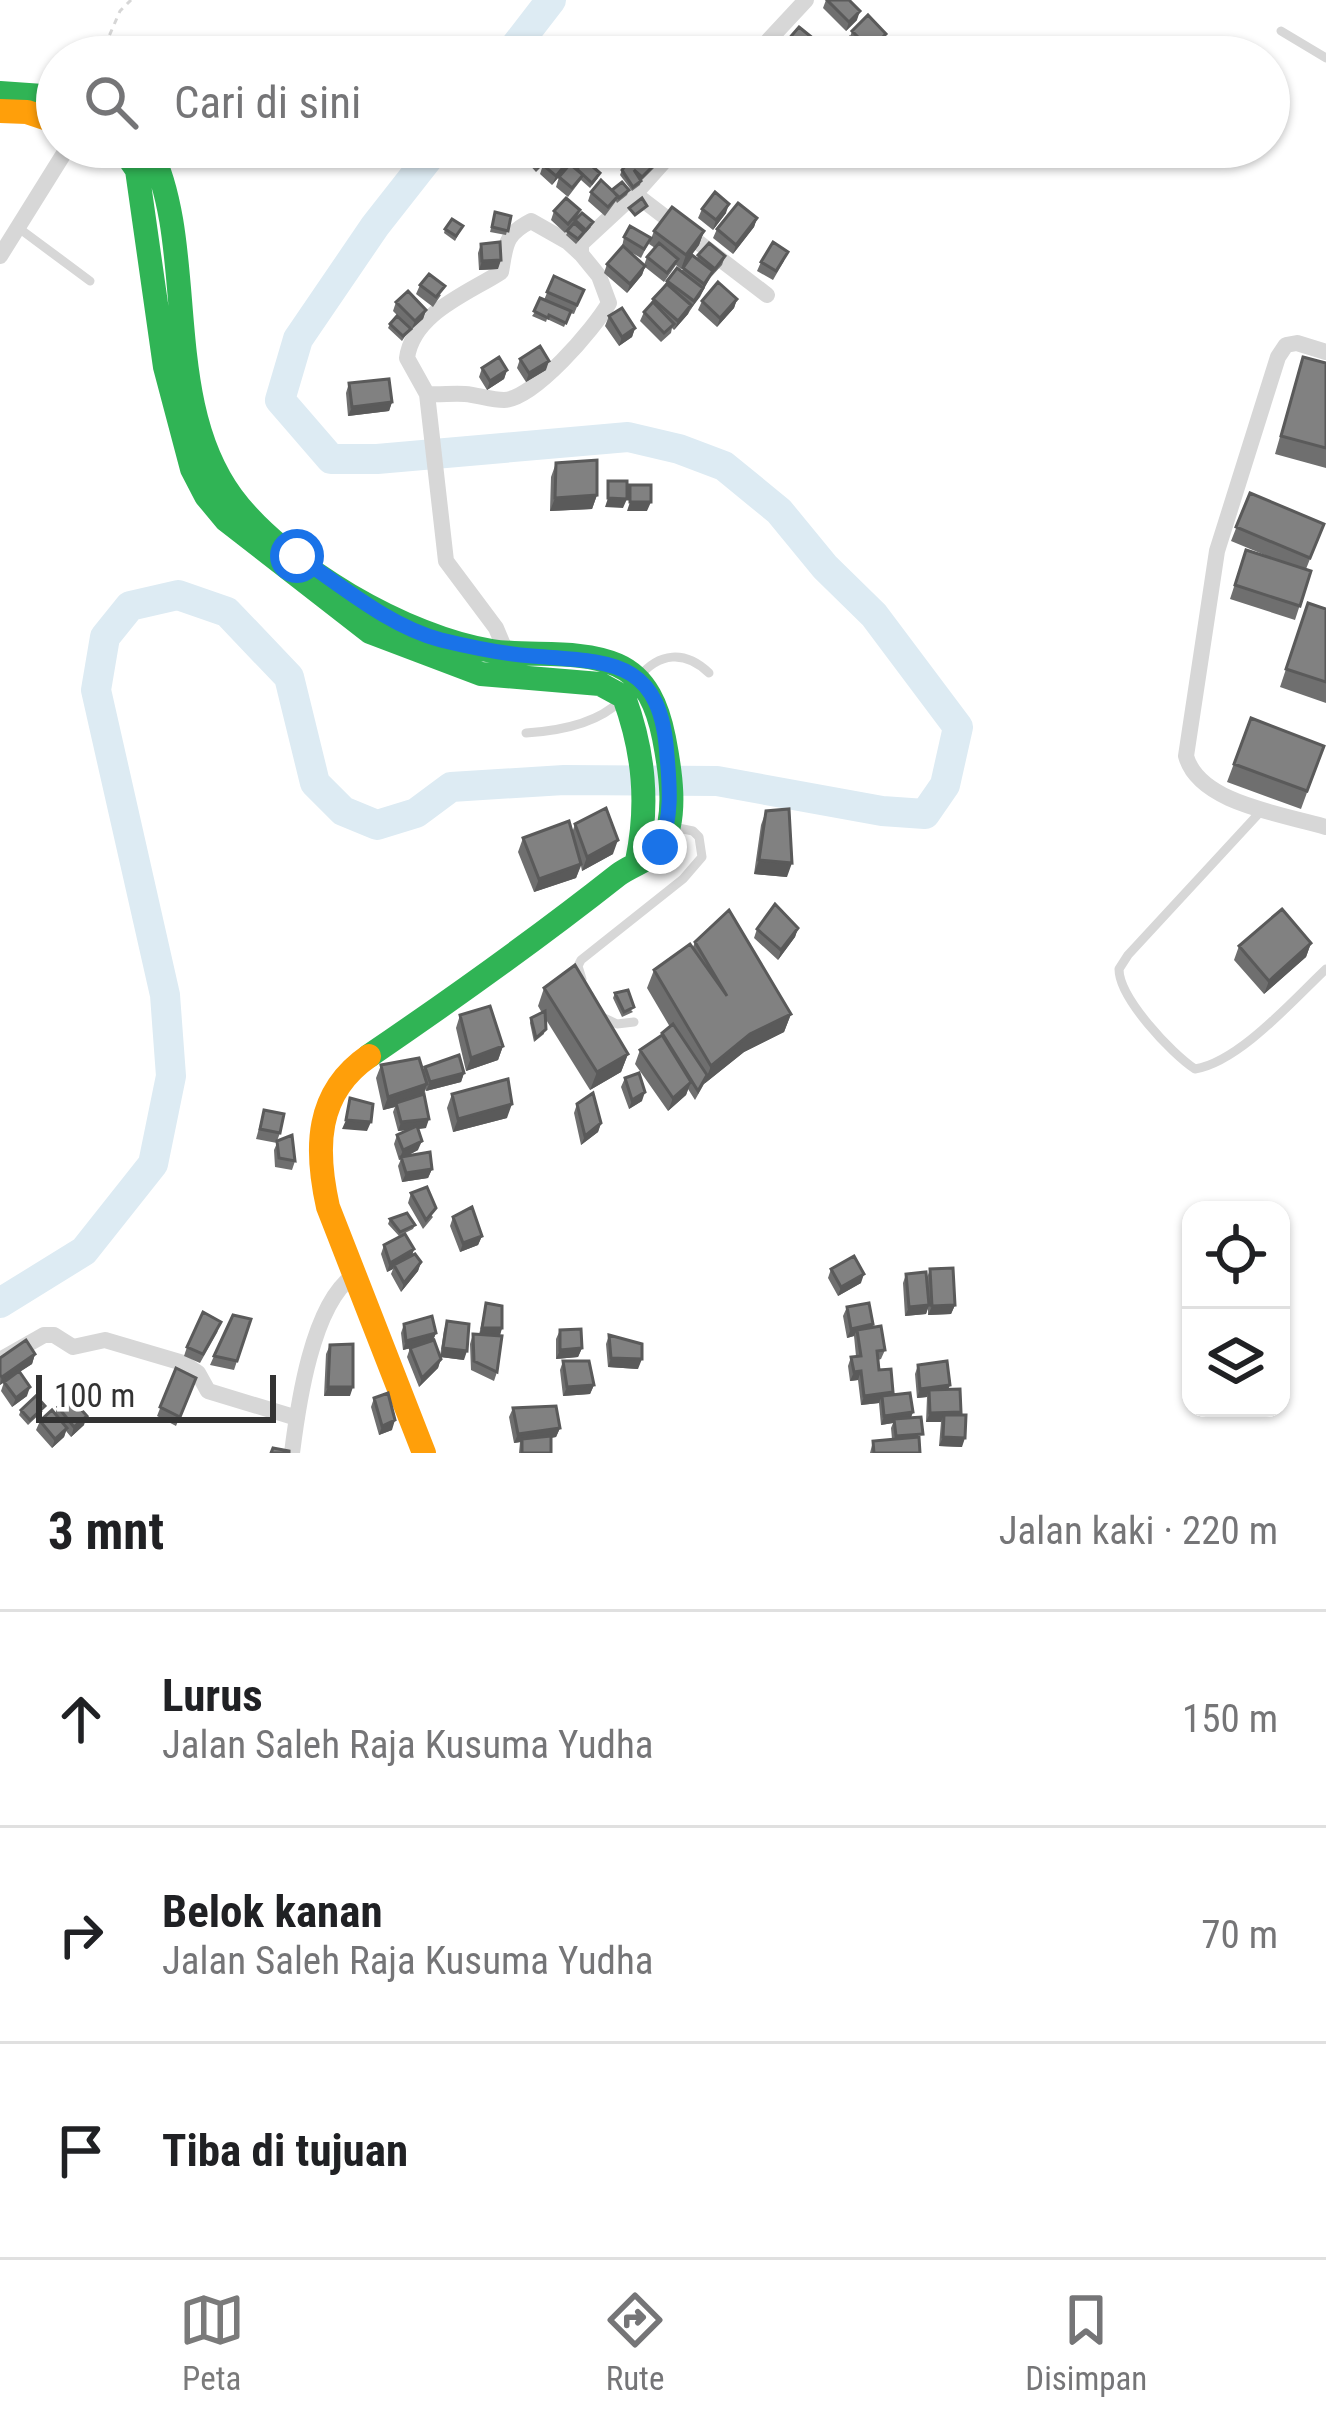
<!DOCTYPE html>
<html lang="id">
<meta charset="utf-8">
<style>
:root{--surface:#fff;--page:#f2f2f2;--text:#202124;--muted:#757577;--line:#e0e0e0;--accent:#7a7a7a}
body{margin:0;font-family:"Roboto Condensed",sans-serif;background:var(--page);color:var(--text)}
.controls{position:absolute;right:36px;bottom:36px;display:grid;overflow:hidden;border-radius:24px;box-shadow:0 3px 9px #0004}
.controls button{width:108px;height:108px;display:grid;place-items:center;padding:0;border:0;border-bottom:3px solid var(--line);background:var(--surface);color:var(--text);font:60px sans-serif}
.scale{position:absolute;left:36px;bottom:30px;width:240px;box-sizing:border-box;padding-left:12px;border:6px solid #333;border-top:0;font-size:33px;line-height:42px;white-space:nowrap;color:#333;-webkit-text-stroke:9px #fff;paint-order:stroke}
.stop{position:absolute;width:36px;height:36px;margin:-27px;border:9px solid #1a73e8;border-radius:50%;background:#fff}
.stop.end{background:#1a73e8;border-color:#fff;box-shadow:0 3px 12px #0008}
.list{margin:0;padding:0;list-style:none}
h2{display:flex;justify-content:space-between;align-items:center;height:156px;margin:0;padding:0 48px;font-size:51px}
h2 small{font-size:39px;font-weight:400;color:var(--muted)}
.list li{display:grid;grid-template-columns:78px 1fr auto;gap:36px;align-items:center;box-sizing:border-box;height:216px;padding:0 48px;border-top:3px solid var(--line)}
.list b{display:block;font-size:45px;white-space:nowrap}
.list p{margin:0;font-size:39px;white-space:nowrap;color:var(--muted)}
.list em{font-size:39px;font-style:normal;color:var(--muted)}
.icon{flex:none;width:66px;height:66px;fill:none;stroke:currentColor;stroke-width:2;stroke-linecap:round;stroke-linejoin:round}
.map{position:relative;flex:none;width:1326px;height:1453px;overflow:hidden}
.search{position:absolute;background:var(--surface);box-shadow:0 3px 9px #0004;left:36px;right:36px;top:36px;height:132px;display:flex;align-items:center;gap:30px;box-sizing:border-box;padding:0 42px;border-radius:66px;color:var(--muted);font-size:45px}
.sheet{height:804px;background:var(--surface)}
nav{display:flex;justify-content:space-around;align-items:center;box-sizing:border-box;height:168px;border-top:3px solid var(--line);background:var(--surface);font-size:33px;color:var(--muted)}
nav a{display:grid;justify-items:center;gap:6px}
nav .on{color:var(--accent)}
.map>svg:first-child{display:block}
.lines{fill:none;stroke-linecap:round;stroke-linejoin:round}
.river{stroke:#ddebf3;stroke-width:30}
.path{stroke:#d6d6d6;stroke-width:3;stroke-dasharray:6 6;stroke-linecap:butt}
.lane{stroke:#d7d7d7;stroke-width:9}
.street{stroke:#d7d7d7;stroke-width:16}
.fast{stroke:#30b455;stroke-width:24}
.slow{stroke:#ff9f0a;stroke-width:24}
.wall{fill:#6f6f6f}
.shaded-wall{fill:#5a5a5a}
.building{fill:#818181;stroke:#5a5a5a;stroke-width:3}
.route{stroke:#1a73e8;stroke-width:15}
</style>
<div class="map">
<svg width="1326" height="1453" viewBox="0 0 1326 1453">
<rect width="100%" height="100%" fill="#fff"/>
<g class="lines">
<path class="river" d="M507 57 551 0
M0 1303 84 1251 153 1164 171 1076 165 995 96 690 105 637 130 606 178 595 227 612 289 677 315 783 343 811 377 825 416 813 451 787 564 780 717 781 882 811 925 814 945 785 958 727 874 615 825 567 779 511 724 466 679 449 628 437 377 459H331L280 400 298 339 375 226 437 147"/>
<path class="path" d="M100 57 120 11 131 0"/>
<path class="lane" d="M1281 31 1326 58
M20 229 90 281
M638 678C659 652 685 650 709 673
M526 733C557 731 597 724 620 701
M1262 810 1128 955 1119 969C1119 998 1171 1053 1195 1069 1239 1062 1293 1000 1326 969
M582 979 578 966 581 960 683 879 702 857 699 837 693 831 668 826
M600 1016 617 1024 634 1022"/>
<path class="street" d="M753 57 806 0
M635 194 767 295
M0 256 68 147
M1326 352 1297 343 1286 345 1278 357 1217 551 1186 756C1199 804 1284 814 1326 827
M427 394 407 358C413 313 469 293 501 272 506 245 504 235 531 221L568 242 581 254
M506 652 496 628 446 561 427 394C440 395 453 393 465 394 478 395 491 400 504 400 534 399 594 329 609 303L599 276 581 254V244L635 194 677 147
M0 1360 44 1335H54L73 1347 105 1340 183 1363 198 1373 208 1391 297 1418
M292 1453C298 1405 312 1305 353 1276"/>
<path class="fast" d="M0 93 57 97
M121 147 137 170 165 367 192 469 206 496 226 520 370 632 481 674 600 684 624 697C644 752 649 804 637 861
M149 147C199 248 159 398 232 497 283 566 407 638 492 651 531 657 580 649 617 665 647 678 658 708 664 738 670 769 678 816 662 845 654 859 631 865 618 875 537 939 454 998 369 1056"/>
<path class="slow" d="M0 111 27 112 57 122
M369 1056C315 1093 315 1149 328 1207L424 1453"/>
</g>
<path class="wall" d="M826 0 857 20 846 31 823 8Z
M852 31 883 43 868 57H833L836 51 850 37Z
M786 42 825 48 822 57H767L784 50Z
M528 147H550L540 157 543 165 536 172 527 162 534 153Z
M584 147H615L611 152 606 147 605 152 594 162 582 151Z
M658 147H676L667 156Z
M572 157 568 166 552 185 540 174 543 165Z
M654 168 641 181 640 185 632 191 620 175 622 170Z
M577 169 598 178 590 188 581 180 568 197 556 187 559 177Z
M629 190 627 195 617 203 616 201 605 216 588 201 591 192Z
M702 209 726 213 713 230 698 218Z
M580 210 576 219 565 233 551 220 554 211Z
M495 212 511 216 506 235 490 232Z
M757 218 754 227 733 254 713 238 717 229Z
M575 220 591 227 576 244 566 235Z
M463 226 455 241 444 233 445 229Z
M654 231H704L699 245 681 269 676 265 664 282 645 267 642 275 627 293 604 273 607 264 622 247 624 237 651 238 641 258 627 250 644 265 647 257 655 248 649 244Z
M481 244 498 269 479 270 478 253Z
M698 255 725 256 722 265 711 277 688 314 674 330 672 328 671 333 661 342 640 321 644 312 667 281 697 259Z
M784 261 773 280 757 271 761 262Z
M554 276 584 290 574 314 570 313 564 327 547 319 546 322 532 316 544 300Z
M420 285 441 295 433 307 416 294Z
M737 299 734 308 717 327 698 310 702 301Z
M396 302 426 310 423 319 410 329 402 341 388 328 390 324 403 321 393 311Z
M609 316 635 328 632 337 619 346 605 326Z
M1303 357 1326 363V468L1275 454Z
M520 359 546 370 526 382 517 368Z
M482 368 507 370 504 379 487 390 479 377Z
M349 383 392 402 389 411 348 416 346 393Z
M556 463 597 495 592 509 550 511 551 477Z
M1250 493 1324 524 1306 569 1311 571 1295 620 1230 599 1246 550 1277 560 1231 541Z
M1308 603 1326 609V703L1280 687Z
M1251 718 1324 746 1301 809 1227 782Z
M766 811 787 877 754 874 761 825Z
M575 824 613 854 582 871 581 866 576 878 534 892 518 852 523 838 572 833Z
M798 928 795 937 778 960 754 938 757 929Z
M695 942 791 1014 784 1032 744 1052 704 1084 695 1100 688 1089 686 1095 668 1111 635 1064 640 1050 660 1036 670 1027 647 988 654 970 693 947Z
M1311 943 1306 957 1264 994 1234 960 1239 946Z
M544 988 628 1054 621 1072 590 1090 545 1018 544 1034 534 1042 530 1023 531 1018 542 1013 538 1006Z
M615 993 633 1012 622 1017 613 998Z
M460 1015 503 1046 498 1060 466 1071 456 1028Z
M381 1065 423 1071 425 1067 464 1073 461 1082 426 1091V1089L424 1094 426 1128 418 1129V1150L405 1157 432 1169 428 1178 402 1182 398 1166 401 1159 399 1160 394 1144 397 1135 407 1130 398 1131 393 1112 395 1107 383 1110 376 1078Z
M625 1078 642 1101 629 1109 621 1087Z
M452 1094 507 1118 453 1132 447 1108Z
M577 1104 601 1123 598 1132 581 1145 574 1113Z
M264 1110 280 1133 277 1141 295 1161 292 1170 275 1167 274 1150 277 1143 256 1139Z
M411 1193 433 1217 423 1229 408 1203Z
M453 1217 482 1236 478 1245 460 1252 450 1226Z
M390 1219 415 1225 413 1229 399 1236 388 1224Z
M384 1245 414 1249 412 1256 421 1262 418 1271 401 1292 391 1274 393 1269 387 1272 381 1254Z
M831 1269 861 1283 838 1296 828 1278Z
M930 1269 955 1305 951 1314 928 1315V1308L926 1314 905 1316 903 1283 906 1274 927 1278Z
M486 1303 502 1328 500 1336 497 1372 494 1381 471 1370 470 1344 473 1334 479 1335Z
M847 1307 873 1324 872 1328 885 1350 881 1359 878 1360 879 1370 893 1392 892 1395 913 1412 911 1418 919 1444 920 1453H870L873 1441 892 1439 891 1428 893 1423 881 1425 879 1403 861 1405 858 1380 850 1381 848 1366 851 1357 856 1356 854 1336 847 1338 843 1316Z
M251 1319 234 1370 210 1365 214 1356Z
M447 1321 464 1360 441 1357 438 1368 419 1387 407 1357 410 1348 403 1350 401 1333 404 1324 436 1333 433 1340 440 1356 444 1330Z
M560 1330 582 1348 578 1357 556 1359V1339Z
M218 1331 200 1363 184 1356 187 1347Z
M609 1335 638 1369 608 1367 606 1344Z
M330 1345 350 1396H324L326 1354Z
M35 1354 32 1364 19 1372 27 1396 12 1407 1 1391 4 1382 0 1385V1358Z
M563 1361 594 1385 590 1394 563 1396 560 1370Z
M918 1365 948 1390 961 1412 962 1447 939 1446 941 1422H926L927 1397 917 1398 915 1374Z
M176 1368 196 1378 176 1426 157 1416Z
M374 1398 392 1430 379 1435 371 1407Z
M58 1407 84 1425 71 1437 66 1431 64 1437 52 1448 36 1430 40 1421 55 1414Z
M513 1408 560 1428 556 1437 551 1438V1453H519L520 1442 514 1443 509 1417Z
M21 1410 43 1411 28 1425 19 1415Z"/>
<path class="shaded-wall" d="M860 11 857 20 846 31 849 22Z
M886 34 883 43 867 57 870 49Z
M572 157 568 166 552 185 556 176Z
M729 204 726 213 713 230 716 220Z
M757 218 754 227 733 254 736 245Z
M704 231 699 245 681 269 686 255Z
M501 260 498 269 479 270 482 261Z
M645 266 642 275 627 293 630 284Z
M713 271 700 297 690 310 704 284Z
M737 299 734 308 717 327 720 318Z
M691 305 688 314 674 330 678 321Z
M426 310 423 319 411 330 415 321Z
M635 328 632 337 619 346 622 337Z
M549 361 546 370 526 382 529 373Z
M507 370 504 379 487 390 490 381Z
M392 402 389 411 348 416 352 407Z
M597 495 592 509 550 511 555 498Z
M608 498 627 499 623 508 605 507Z
M630 502H651L647 511H627Z
M618 840 613 854 582 871 587 857Z
M759 860 792 863 787 877 754 874Z
M581 864 576 878 534 892 539 879Z
M798 928 795 937 778 960 781 950Z
M1311 943 1306 957 1264 994 1269 981Z
M791 1014 784 1032 744 1052 704 1084 711 1066 750 1034Z
M503 1046 498 1060 466 1071 471 1058Z
M628 1054 621 1072 590 1090 597 1072Z
M464 1073 461 1082 426 1091 430 1082Z
M691 1082 686 1095 668 1111 673 1098Z
M427 1084 422 1098 396 1103 395 1107 383 1110 388 1097Z
M645 1092 642 1101 629 1109 632 1100Z
M512 1104 507 1118 453 1132 458 1119Z
M429 1119 426 1128 398 1131 401 1122Z
M346 1120 371 1122 367 1131 342 1129Z
M601 1123 598 1132 581 1145 585 1136Z
M422 1141 418 1150 399 1160 403 1150Z
M432 1169 428 1178 402 1182 406 1173Z
M482 1236 478 1245 460 1252 463 1243Z
M414 1249 411 1258 394 1265 393 1269 387 1272 390 1263Z
M421 1262 418 1271 401 1292 404 1283Z
M864 1274 861 1283 838 1296 841 1287Z
M929 1305 926 1314 905 1316 909 1307Z
M955 1305 951 1314 928 1315 932 1306Z
M873 1324 870 1333 857 1330 854 1336 847 1338 851 1329Z
M482 1328H502L499 1337H478Z
M436 1333 432 1343 403 1350 406 1341Z
M443 1348 467 1351 464 1360 440 1357Z
M582 1348 578 1357 556 1359 560 1350Z
M35 1354 32 1364 0 1385 2 1377Z
M611 1358 642 1359 638 1369 608 1367Z
M441 1359 438 1368 419 1387 422 1378Z
M861 1371 858 1380 850 1381 854 1372Z
M594 1385 590 1394 563 1396 567 1387Z
M950 1385 946 1395 929 1390 927 1397 917 1398 920 1389Z
M30 1387 27 1396 12 1407 16 1398Z
M328 1387H353L350 1396H324Z
M893 1392 890 1401 882 1396 879 1403 861 1405 864 1396Z
M913 1412 909 1421 894 1419 893 1423 881 1425 884 1416Z
M961 1412 958 1421 944 1415 941 1422H926L930 1413Z
M87 1416 84 1425 71 1437 74 1427Z
M395 1420 392 1430 379 1435 382 1426Z
M67 1428 64 1437 52 1448 55 1439Z
M560 1428 556 1437 514 1443 518 1434Z
M943 1437 965 1438 962 1447 939 1446Z"/>
<path class="building" d="M827 0H849L860 11 849 22Z
M868 15 886 34 870 49 852 31Z
M799 27 825 48 817 57H805L786 42Z
M850 37 867 54 864 57H842L836 51Z
M777 44 793 57H767Z
M558 147H561L572 157 556 176 543 165Z
M585 147H607L595 158Z
M638 149 656 163 642 177 634 170 641 181 633 187 622 170Z
M535 151 544 161 538 167 529 158Z
M585 160 600 173 592 183 577 169Z
M570 164 583 175 572 188 559 177Z
M601 180 618 196 608 207 591 192Z
M622 182 629 190 619 198 612 190Z
M715 192 729 204 716 220 702 209Z
M566 198 580 210 568 224 554 211Z
M642 198 647 206 635 215 629 208Z
M738 203 757 218 736 245 717 229Z
M672 207 704 231 686 255 654 231Z
M495 212 511 216 508 231 492 227Z
M582 213 593 222 586 230 575 220Z
M452 219 463 226 456 236 445 229Z
M574 223 584 232 578 239 567 231Z
M630 226 651 238 644 249 624 237Z
M500 242 501 260 482 261 481 244Z
M773 242 788 252 776 271 761 262Z
M659 243 678 259 667 273 647 257Z
M709 243 725 256 715 269 698 255Z
M623 246 645 266 630 284 607 264Z
M692 255 713 271 704 284 683 268Z
M677 268 703 288 694 301 667 281Z
M429 274 445 286 436 297 420 285Z
M554 276 584 290 577 305 547 292Z
M718 282 737 299 720 318 702 301Z
M667 284 691 305 678 321 653 299Z
M408 291 426 310 415 321 396 302Z
M540 298 571 311 566 323 549 315 548 318 534 311Z
M653 302 674 324 664 333 644 312Z
M622 308 635 328 622 337 609 316Z
M397 316 411 329 403 336 390 324Z
M540 346 549 361 529 373 520 359Z
M499 357 507 370 490 381 482 368Z
M1303 357 1326 363V448L1281 436Z
M389 379 392 402 352 407 349 383Z
M597 460V495L555 498 556 463Z
M608 481H627V499L608 498Z
M630 485H651V502H630Z
M1250 493 1324 524 1310 558 1236 527Z
M1246 550 1311 571 1300 606 1235 585Z
M1308 603 1326 609V682L1286 669Z
M1251 718 1324 746 1307 791 1234 764Z
M606 808 618 840 587 857 575 824Z
M789 809 792 863 759 860 766 811Z
M569 821 581 864 539 879 523 838Z
M775 904 798 928 781 950 757 929Z
M1282 909 1311 943 1269 981 1239 946Z
M729 910 791 1014 750 1034 711 1066 654 970 690 944 727 996 695 942Z
M575 965 628 1054 597 1072 544 988Z
M628 990 634 1007 624 1012 615 993Z
M490 1006 503 1046 471 1058 460 1015Z
M545 1011 546 1029 536 1038 531 1018Z
M673 1024 707 1075 698 1091 662 1033Z
M662 1035 691 1082 673 1098 640 1050Z
M459 1055 464 1073 430 1082 425 1067Z
M419 1058 427 1084 388 1097 381 1065Z
M639 1073 645 1092 632 1100 625 1078Z
M508 1079 512 1104 458 1119 452 1094Z
M593 1093 601 1123 585 1136 577 1104Z
M424 1094 429 1119 401 1122 396 1103Z
M350 1098 373 1104 371 1122 346 1120Z
M264 1110 284 1114 280 1133 260 1129Z
M417 1126 422 1141 403 1150 397 1135Z
M292 1135 295 1161 279 1158 277 1141Z
M430 1152 432 1169 406 1173 401 1157Z
M427 1187 436 1208 426 1220 411 1193Z
M472 1207 482 1236 463 1243 453 1217Z
M407 1213 415 1225 400 1232 390 1219Z
M405 1234 414 1249 390 1263 384 1245Z
M415 1254 421 1262 404 1283 394 1265Z
M854 1256 864 1274 841 1287 831 1269Z
M953 1268 955 1305 932 1306 930 1269Z
M926 1272 929 1305 909 1307 906 1274Z
M486 1303 502 1306V1328H482Z
M869 1303 873 1324 851 1329 847 1307Z
M203 1312 221 1322 203 1354 187 1347Z
M233 1315 251 1319 237 1361 214 1356Z
M432 1316 436 1333 406 1341 404 1324Z
M447 1321 469 1324 467 1351 443 1348Z
M881 1326 885 1350 877 1351 879 1370 891 1369 893 1392 864 1396 861 1371 854 1372 851 1357 861 1356 857 1330Z
M581 1329 582 1348 560 1350V1330Z
M473 1334 502 1336 497 1372 474 1361Z
M609 1335 642 1344V1359L611 1358Z
M26 1340 35 1354 2 1377 0 1375V1358Z
M434 1340 441 1359 422 1378 410 1348Z
M353 1344V1387H328L330 1345Z
M563 1361H589L594 1385 567 1387Z
M947 1361 950 1385 920 1389 918 1365Z
M176 1368 196 1378 180 1417 160 1407Z
M19 1371 30 1387 16 1398 4 1382Z
M960 1389 961 1412 930 1413 929 1390Z
M388 1393 395 1420 382 1426 374 1398Z
M910 1393 913 1412 884 1416 882 1396Z
M36 1396 45 1406 30 1420 21 1410Z
M70 1397 87 1416 74 1427 58 1407Z
M556 1406 560 1428 518 1434 513 1408Z
M52 1410 67 1428 55 1439 40 1421Z
M944 1415H966L965 1438 943 1437Z
M921 1417 923 1434 896 1436 894 1419Z
M551 1436V1453H522V1439Z
M919 1437 920 1453H874L873 1441Z
M273 1448 289 1451V1453H271Z"/>
<g class="lines">
<path class="route" d="M297 556C341 585 388 626 441 640 470 647 503 654 532 656 610 662 661 658 667 756 670 788 672 817 660 847"/>
</g>
</svg>
<div class="controls">
<button><svg class="icon" aria-label="locate" viewBox="0 0 24 24"><circle cx="12" cy="12" r="6"/><path d="M12 2v4M12 18v4M2 12h4M18 12h4"/></svg></button>
<button><svg class="icon" aria-label="layers" viewBox="0 0 24 24"><path d="M12 4l9 5-9 5-9-5zM3 14l9 5 9-5"/></svg></button>
</div>
<div class="scale">100 m</div>
<div class="stop" style="left:297px;top:556px"></div>
<div class="stop end" style="left:660px;top:847px"></div>
<div class="search"><svg class="icon" aria-label="search" viewBox="0 0 24 24"><circle cx="10" cy="10" r="6"/><path d="M15 15l6 6"/></svg>Cari di sini</div>
</div>
<section class="sheet">
<h2>3 mnt<small>Jalan kaki · 220 m</small></h2>
<ul class="list">
<li><svg class="icon" aria-label="ahead" viewBox="0 0 24 24"><path d="M12 20V5M6 11l6-6 6 6"/></svg><div><b>Lurus</b><p>Jalan Saleh Raja Kusuma Yudha</p></div><em>150 m</em></li>
<li><svg class="icon" aria-label="right" viewBox="0 0 24 24"><path d="M7 20v-9h11M14 6l5 5-5 5"/></svg><div><b>Belok kanan</b><p>Jalan Saleh Raja Kusuma Yudha</p></div><em>70 m</em></li>
<li><svg class="icon" aria-label="arrive" viewBox="0 0 24 24"><path d="M6 21V4h12l-3 4 3 4H6"/></svg><div><b>Tiba di tujuan</b></div></li>
</ul>
</section>
<nav>
<a class="on"><svg class="icon" aria-label="map" viewBox="0 0 24 24"><path d="M3 6l6-2 6 2 6-2v14l-6 2-6-2-6 2zM9 4v14M15 6v14"/></svg>Peta</a>
<a><svg class="icon" aria-label="directions" viewBox="0 0 24 24"><path d="M12 3l9 9-9 9-9-9zM9 14v-3h6M13 9l2 2-2 2"/></svg>Rute</a>
<a><svg class="icon" aria-label="saved" viewBox="0 0 24 24"><path d="M7 4h10v16l-5-4-5 4z"/></svg>Disimpan</a>
</nav>
